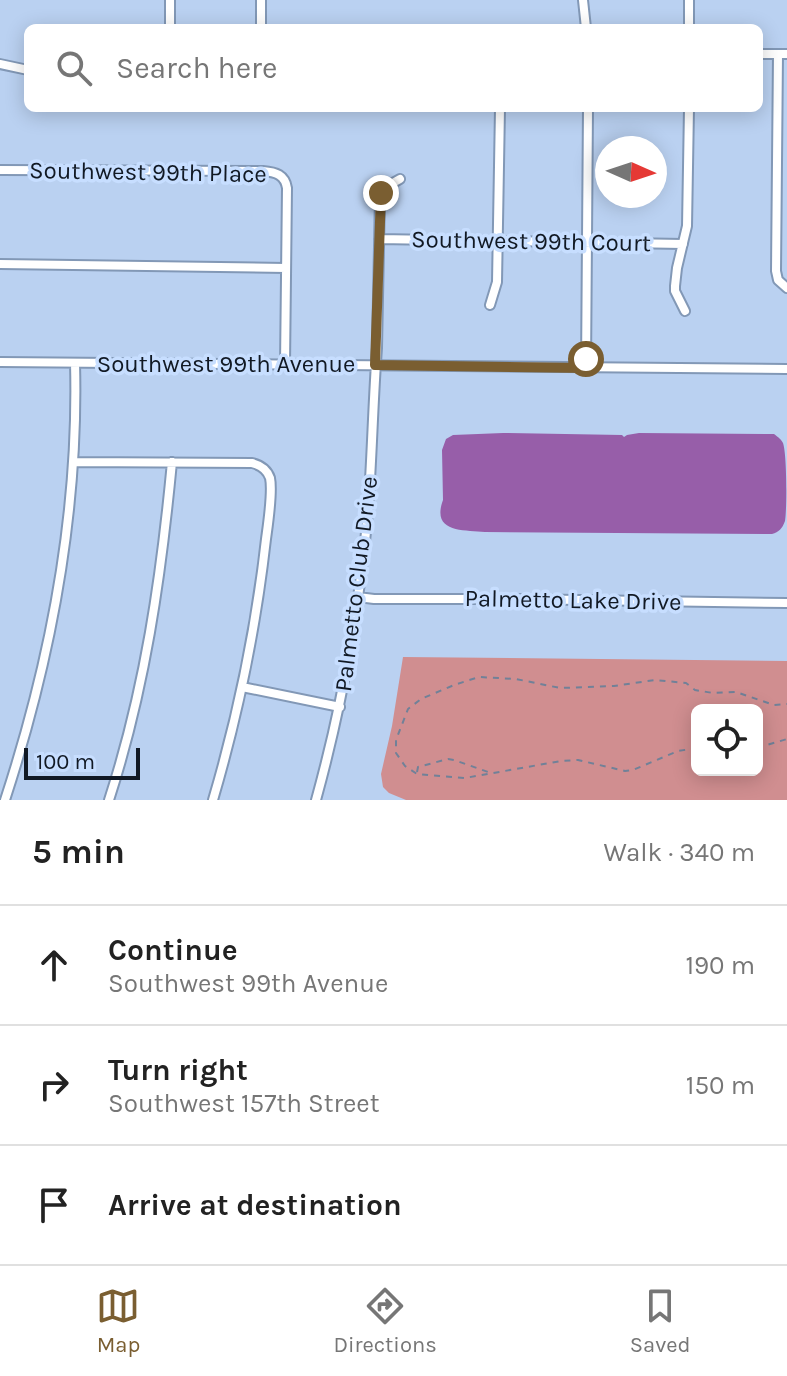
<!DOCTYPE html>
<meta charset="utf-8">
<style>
:root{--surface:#fff;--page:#f2f2f2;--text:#222;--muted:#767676;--line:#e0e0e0;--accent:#7a5e31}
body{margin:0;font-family:Karla,sans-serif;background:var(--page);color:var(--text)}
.controls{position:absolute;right:24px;bottom:24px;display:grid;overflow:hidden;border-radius:12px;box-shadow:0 4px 20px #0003}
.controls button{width:72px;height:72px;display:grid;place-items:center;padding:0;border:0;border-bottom:2px solid var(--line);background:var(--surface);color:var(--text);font:40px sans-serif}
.compass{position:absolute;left:595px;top:136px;width:72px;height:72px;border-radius:50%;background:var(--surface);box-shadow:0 4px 20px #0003;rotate:93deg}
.scale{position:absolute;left:24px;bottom:20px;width:116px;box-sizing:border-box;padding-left:8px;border:4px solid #111924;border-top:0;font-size:22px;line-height:28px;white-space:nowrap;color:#111924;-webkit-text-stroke:6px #c7deff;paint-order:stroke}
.stop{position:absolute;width:24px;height:24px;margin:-18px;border:6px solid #7a5e31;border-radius:50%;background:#fff}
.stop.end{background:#7a5e31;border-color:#fff;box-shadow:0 2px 8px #0008}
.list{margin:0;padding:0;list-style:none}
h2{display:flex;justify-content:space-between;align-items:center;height:104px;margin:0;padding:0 32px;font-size:34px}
h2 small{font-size:26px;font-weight:400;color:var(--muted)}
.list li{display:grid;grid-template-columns:52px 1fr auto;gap:24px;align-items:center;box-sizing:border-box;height:120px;padding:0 32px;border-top:2px solid var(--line)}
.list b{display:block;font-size:30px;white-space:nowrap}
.list p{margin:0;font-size:26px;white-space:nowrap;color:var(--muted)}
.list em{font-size:26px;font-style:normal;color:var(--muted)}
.icon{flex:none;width:44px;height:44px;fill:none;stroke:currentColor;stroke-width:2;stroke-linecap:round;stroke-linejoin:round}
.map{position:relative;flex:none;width:787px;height:800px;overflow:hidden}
.search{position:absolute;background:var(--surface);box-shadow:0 4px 20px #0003;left:24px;right:24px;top:24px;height:88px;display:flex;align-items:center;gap:20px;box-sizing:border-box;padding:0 28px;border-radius:12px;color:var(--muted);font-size:30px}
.sheet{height:464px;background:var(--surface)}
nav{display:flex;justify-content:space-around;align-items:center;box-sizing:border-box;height:112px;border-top:2px solid var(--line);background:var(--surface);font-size:22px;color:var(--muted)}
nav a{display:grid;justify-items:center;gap:4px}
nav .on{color:var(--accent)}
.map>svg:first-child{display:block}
.green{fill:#d08e90;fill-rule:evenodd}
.water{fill:#975ea9}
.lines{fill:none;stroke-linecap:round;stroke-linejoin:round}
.street-casing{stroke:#8298b6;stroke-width:12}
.path{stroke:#718198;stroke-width:2;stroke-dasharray:6 6;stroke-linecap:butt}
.street{stroke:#fff;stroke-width:8}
.route{stroke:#7a5e31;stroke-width:10}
.labels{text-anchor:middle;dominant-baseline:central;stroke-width:7;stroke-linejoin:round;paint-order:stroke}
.street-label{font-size:24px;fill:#111924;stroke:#c7deff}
</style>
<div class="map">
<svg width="787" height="800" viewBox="0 0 787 800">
<rect width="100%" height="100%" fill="#bad1f1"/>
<path class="green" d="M403 657 787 661V800H406L389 793 383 787 381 774 392 726ZM697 710H757V770H697Z"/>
<path class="water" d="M503 433 622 435 624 437 627 435 639 433 774 434C779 438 780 438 783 443 787 455 787 509 785 521 782 529 779 532 772 534L485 532C463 530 431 533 443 500L442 450 446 439 453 435Z"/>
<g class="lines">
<g class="street-casing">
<path id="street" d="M583 0 586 28
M689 0V28
M170 28V0
M261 28V0
M759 54H787
M778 54 776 271 778 280 787 288
M0 64 28 70
M0 170 263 171C276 172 285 175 287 188L285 365
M379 239 683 244
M0 264 286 268
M490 305 497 282 500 108
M685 311 675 291V286L677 268 687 226 689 108
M0 362 787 369
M586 368 588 108
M73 462 252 463C260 465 267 469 270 478 273 492 268 524 266 539 256 628 238 715 213 800
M358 597 374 599H513L787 603
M242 687 340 707
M5 800C51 659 79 512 75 363
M109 800C145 689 161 578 172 462
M316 800C342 706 359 610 368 512 372 457 373 403 377 348L380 196 384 188 400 179"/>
</g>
<path class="path" d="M697 748 678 751 633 770 625 771 578 760 561 761 465 778 417 774 405 766 396 753V740L408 709 421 699 454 685 479 677 516 679 560 688 614 686 655 680 686 683 695 690 713 693 736 692 774 705 787 704
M757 748 787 739
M417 772 418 767 448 759 454 760 491 773"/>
<use href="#street" class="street"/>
</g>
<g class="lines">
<path class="route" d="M381 193 375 365 586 368V359"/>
</g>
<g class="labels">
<g class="street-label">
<text transform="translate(148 172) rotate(1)">Southwest 99th Place</text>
<text transform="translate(531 241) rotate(1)">Southwest 99th Court</text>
<text x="226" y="364">Southwest 99th Avenue</text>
<text transform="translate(356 584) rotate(-83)">Palmetto Club Drive</text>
<text transform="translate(573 600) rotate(1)">Palmetto Lake Drive</text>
</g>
</g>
</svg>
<div class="controls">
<button><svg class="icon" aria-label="locate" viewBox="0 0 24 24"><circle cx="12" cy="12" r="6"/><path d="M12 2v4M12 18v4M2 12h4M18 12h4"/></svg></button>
</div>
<svg class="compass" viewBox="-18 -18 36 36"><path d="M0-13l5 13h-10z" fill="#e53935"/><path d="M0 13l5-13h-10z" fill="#767676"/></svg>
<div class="scale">100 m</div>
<div class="stop" style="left:586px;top:359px"></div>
<div class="stop end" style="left:381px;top:193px"></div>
<div class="search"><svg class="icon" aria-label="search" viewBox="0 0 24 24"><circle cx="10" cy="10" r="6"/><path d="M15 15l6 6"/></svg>Search here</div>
</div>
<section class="sheet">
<h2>5 min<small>Walk · 340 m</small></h2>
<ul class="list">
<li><svg class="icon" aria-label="ahead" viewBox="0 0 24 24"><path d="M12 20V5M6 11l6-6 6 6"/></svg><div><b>Continue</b><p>Southwest 99th Avenue</p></div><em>190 m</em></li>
<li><svg class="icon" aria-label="right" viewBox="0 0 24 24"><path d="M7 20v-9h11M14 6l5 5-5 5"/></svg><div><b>Turn right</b><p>Southwest 157th Street</p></div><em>150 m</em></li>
<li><svg class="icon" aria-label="arrive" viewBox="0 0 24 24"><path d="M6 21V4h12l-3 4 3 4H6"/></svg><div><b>Arrive at destination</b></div></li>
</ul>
</section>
<nav>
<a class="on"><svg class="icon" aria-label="map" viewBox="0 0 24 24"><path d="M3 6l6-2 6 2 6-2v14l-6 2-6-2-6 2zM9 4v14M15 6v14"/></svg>Map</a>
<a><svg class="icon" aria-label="directions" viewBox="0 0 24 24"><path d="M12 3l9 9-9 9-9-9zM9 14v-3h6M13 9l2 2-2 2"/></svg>Directions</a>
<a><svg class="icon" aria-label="saved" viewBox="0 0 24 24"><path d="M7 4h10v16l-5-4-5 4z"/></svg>Saved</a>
</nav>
